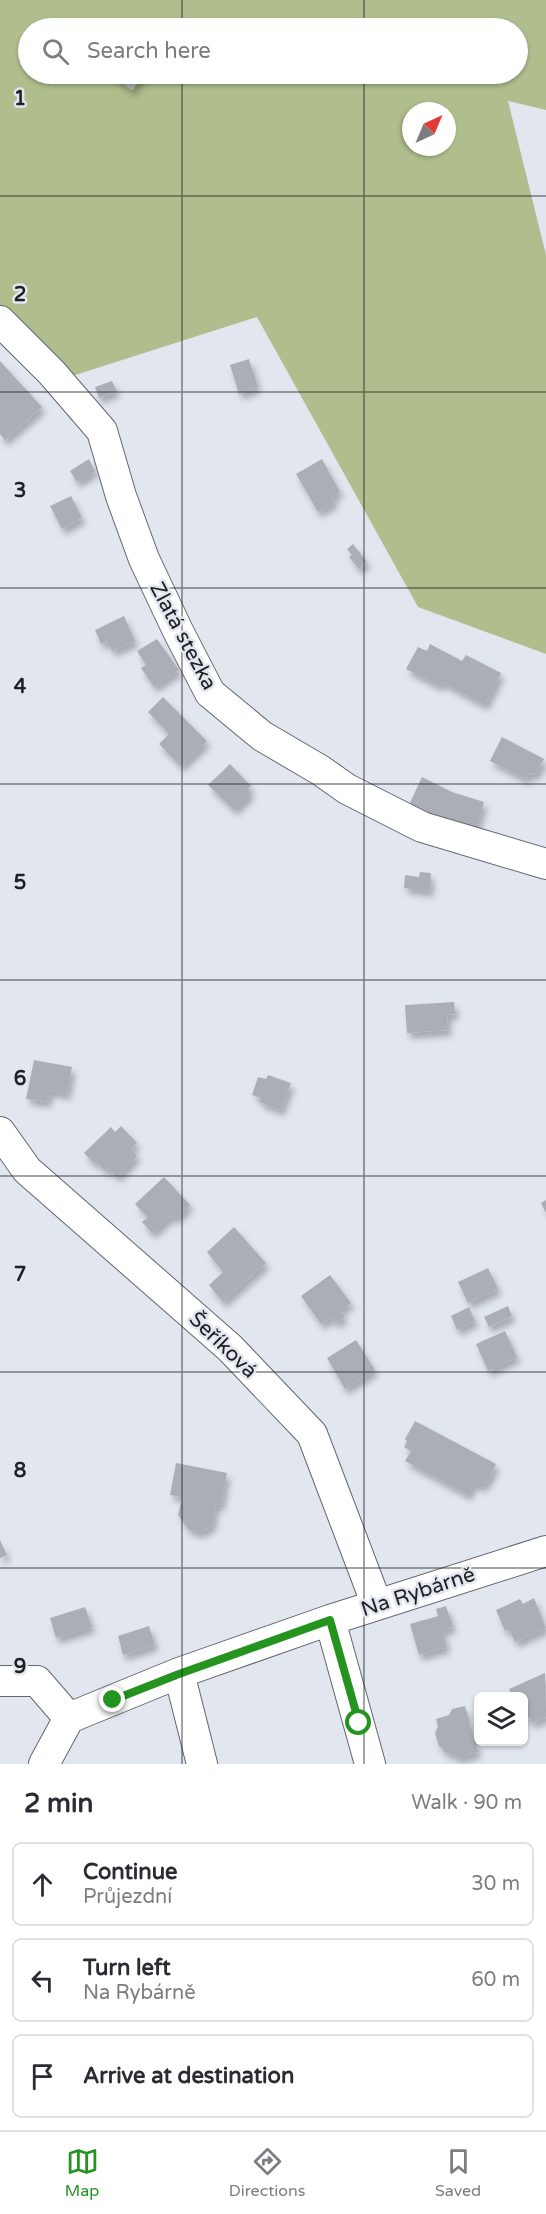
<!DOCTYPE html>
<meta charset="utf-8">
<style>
:root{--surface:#fff;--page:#f2f2f3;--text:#2b2b33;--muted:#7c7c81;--line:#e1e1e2;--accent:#24941f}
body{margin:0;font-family:"Varela Round",sans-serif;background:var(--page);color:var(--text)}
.controls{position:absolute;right:18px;bottom:18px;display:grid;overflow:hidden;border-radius:9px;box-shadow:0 2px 4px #0004}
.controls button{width:54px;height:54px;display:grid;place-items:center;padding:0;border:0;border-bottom:2px solid var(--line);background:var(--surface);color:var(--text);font:30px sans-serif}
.compass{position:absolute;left:402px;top:102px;width:54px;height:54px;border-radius:50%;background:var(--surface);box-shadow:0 2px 4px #0004;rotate:44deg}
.stop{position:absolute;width:18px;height:18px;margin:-14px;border:4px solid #24941f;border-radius:50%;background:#fff}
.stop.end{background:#24941f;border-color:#fff;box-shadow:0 2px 6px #0008}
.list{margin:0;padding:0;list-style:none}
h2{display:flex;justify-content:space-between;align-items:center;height:78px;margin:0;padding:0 24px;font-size:26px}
h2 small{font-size:20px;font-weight:400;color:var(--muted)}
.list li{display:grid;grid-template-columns:39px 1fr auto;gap:18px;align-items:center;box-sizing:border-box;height:84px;margin:0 12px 12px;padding:0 12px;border:2px solid var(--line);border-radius:9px}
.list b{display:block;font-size:22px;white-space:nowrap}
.list p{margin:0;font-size:20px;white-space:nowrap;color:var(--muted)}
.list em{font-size:20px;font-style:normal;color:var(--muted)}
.icon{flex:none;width:33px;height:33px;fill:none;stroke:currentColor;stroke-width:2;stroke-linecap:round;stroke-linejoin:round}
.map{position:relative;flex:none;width:546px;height:1764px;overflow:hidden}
.search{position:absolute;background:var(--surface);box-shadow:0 2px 4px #0004;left:18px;right:18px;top:18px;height:66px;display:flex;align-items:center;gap:15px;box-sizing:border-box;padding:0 21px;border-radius:33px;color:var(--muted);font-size:22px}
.sheet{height:366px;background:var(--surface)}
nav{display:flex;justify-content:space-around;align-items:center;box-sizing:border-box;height:84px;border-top:2px solid var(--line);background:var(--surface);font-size:16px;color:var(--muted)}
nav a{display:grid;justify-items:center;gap:3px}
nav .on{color:var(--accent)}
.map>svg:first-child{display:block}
.forest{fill:#b0be8e;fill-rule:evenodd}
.building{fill:#abaeb7;filter:url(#shadow)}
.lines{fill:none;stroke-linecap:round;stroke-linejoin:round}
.minor-casing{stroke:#64666e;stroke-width:32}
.minor{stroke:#fff;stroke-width:30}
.route{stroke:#24941f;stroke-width:8}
.grid{fill:none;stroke:#202124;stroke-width:1.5;stroke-opacity:0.55}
.labels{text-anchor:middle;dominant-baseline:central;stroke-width:5;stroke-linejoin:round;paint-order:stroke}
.street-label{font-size:21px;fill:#202124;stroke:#e2e6ef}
.grid-label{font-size:20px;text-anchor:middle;font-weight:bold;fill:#202124;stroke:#e2e6ef;stroke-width:5;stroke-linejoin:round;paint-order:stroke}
</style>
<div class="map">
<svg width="546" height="1764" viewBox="0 0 546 1764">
<defs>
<filter id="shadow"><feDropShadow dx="3.5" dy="6" stdDeviation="3" flood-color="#0004"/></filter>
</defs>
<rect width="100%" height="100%" fill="#e2e6ef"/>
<path class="forest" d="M0 0H546V110L508 101 546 255V654L418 607 257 317 69 377 0 308ZM28 28H518V74H28ZM411 111H447V147H411Z"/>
<path class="building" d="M114 74H144L132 90 112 76Z
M249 359 258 387 239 394 230 365Z
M0 361 42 407 5 440 0 434Z
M112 381 117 391 99 398 95 387Z
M89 459 95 471 77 482 70 471Z
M322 459 340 492 332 496 335 502 318 512 296 474Z
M71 496 82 518 62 529 50 506Z
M353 544 367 562 359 569 349 557 352 555 347 549Z
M124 616 135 641 112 651 107 641 101 644 95 630Z
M157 639 179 670 154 687 141 668 146 665 137 651Z
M430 644 462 661 466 655 501 673 485 705 442 682 440 686 406 669 418 647 427 651Z
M163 697 207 741 181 766 159 744 169 734 148 712Z
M502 737 544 759 535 775 529 773 526 779 490 761Z
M230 764 251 786 247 789 251 793 234 810 208 785Z
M422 777 452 792 484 802 476 828 441 818 409 805Z
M420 872 431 873 430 891 404 888 405 875 419 877Z
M454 1002 455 1014 447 1015 448 1030 407 1033 405 1005Z
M34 1060 72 1067 67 1094 50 1091 47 1102 26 1099Z
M268 1075 291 1083 281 1110 259 1102 261 1098 252 1095 258 1077 266 1079Z
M121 1126 137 1143 131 1148 137 1156 117 1177 108 1168 105 1171 96 1161 94 1163 84 1153 111 1127 115 1132Z
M164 1177 190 1205 175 1219 172 1215 152 1233 142 1222 148 1217 135 1204Z
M546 1200V1213L541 1203Z
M234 1227 266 1263 223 1302 209 1285 223 1272 207 1252Z
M488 1268 498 1289 468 1303 458 1282Z
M330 1275 351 1303 340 1310 345 1317 335 1323 331 1317 321 1324 301 1296Z
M508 1306 512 1316 489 1327 484 1317Z
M469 1307 475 1321 457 1330 451 1316Z
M505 1331 517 1357 488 1371 476 1344Z
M356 1340 375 1370 345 1389 327 1358Z
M415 1421 496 1464 487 1483 485 1481 482 1487 474 1483 468 1495 405 1461 411 1451 404 1447 407 1441 405 1439Z
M176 1463 227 1473 221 1505 216 1504 212 1526 201 1532 189 1530 178 1515 182 1497 170 1495Z
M0 1540 7 1555 0 1558Z
M534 1598 546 1628 515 1642 509 1629 505 1631 496 1610 520 1599 523 1604Z
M446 1606 453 1627 442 1630 447 1647 419 1655 410 1624 438 1616 436 1609Z
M85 1607 92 1627 56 1638 50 1618Z
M149 1626 155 1645 123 1655 118 1636Z
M545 1673 546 1717 532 1723 530 1717 524 1720V1696H512L509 1689Z
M465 1706 478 1752 459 1758 448 1752 445 1753 444 1750 439 1746 435 1733 438 1727 436 1719 449 1715 452 1709Z"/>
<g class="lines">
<g class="minor-casing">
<path id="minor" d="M0 321 52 373 102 431 121 496 144 559 178 631 210 693 262 736 320 770 347 789 422 827 546 864
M0 1132 27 1170 230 1348 312 1434 377 1605
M330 1620 370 1764
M179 1673 202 1764
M0 1681H37L69 1718
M44 1764 69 1718 179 1673 330 1620 546 1551"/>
</g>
<use href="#minor" class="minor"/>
</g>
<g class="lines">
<path class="route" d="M113 1700 179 1674 330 1620 359 1723"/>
</g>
<path class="grid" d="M182 0V28M364 0V28M182 74V1764M364 74V1764M0 196H546M0 392H546M0 588H546M0 784H546M0 980H546M0 1176H546M0 1372H546M0 1568H546"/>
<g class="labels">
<g class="street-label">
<text transform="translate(183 636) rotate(62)">Zlatá stezka</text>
<text transform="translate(223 1345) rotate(44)">Šeříková</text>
<text transform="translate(418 1592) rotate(-18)">Na Rybárně</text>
</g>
</g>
<g class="grid-label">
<text x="20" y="105">1</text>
<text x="20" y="301">2</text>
<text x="20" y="497">3</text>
<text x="20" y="693">4</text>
<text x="20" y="889">5</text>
<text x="20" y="1085">6</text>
<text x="20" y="1281">7</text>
<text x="20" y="1477">8</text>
<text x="20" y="1673">9</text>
</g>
</svg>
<div class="controls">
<button><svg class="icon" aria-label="layers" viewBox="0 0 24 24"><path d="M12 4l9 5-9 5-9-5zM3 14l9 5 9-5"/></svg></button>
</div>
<svg class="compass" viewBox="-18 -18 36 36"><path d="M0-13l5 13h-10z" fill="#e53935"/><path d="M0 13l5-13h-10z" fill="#7c7c81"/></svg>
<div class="stop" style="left:359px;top:1723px"></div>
<div class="stop end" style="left:113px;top:1700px"></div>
<div class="search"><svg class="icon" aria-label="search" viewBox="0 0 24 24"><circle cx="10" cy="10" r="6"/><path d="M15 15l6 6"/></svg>Search here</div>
</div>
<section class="sheet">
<h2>2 min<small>Walk · 90 m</small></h2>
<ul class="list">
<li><svg class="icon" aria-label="ahead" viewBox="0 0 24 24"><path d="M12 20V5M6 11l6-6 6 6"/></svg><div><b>Continue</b><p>Průjezdní</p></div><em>30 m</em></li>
<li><svg class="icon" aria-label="left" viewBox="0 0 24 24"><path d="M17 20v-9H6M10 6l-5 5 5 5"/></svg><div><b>Turn left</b><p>Na Rybárně</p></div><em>60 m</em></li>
<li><svg class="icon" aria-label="arrive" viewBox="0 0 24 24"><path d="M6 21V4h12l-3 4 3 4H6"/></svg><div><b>Arrive at destination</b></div></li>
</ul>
</section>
<nav>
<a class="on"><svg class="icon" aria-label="map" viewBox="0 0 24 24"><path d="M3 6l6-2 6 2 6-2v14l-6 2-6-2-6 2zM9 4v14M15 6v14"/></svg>Map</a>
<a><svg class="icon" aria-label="directions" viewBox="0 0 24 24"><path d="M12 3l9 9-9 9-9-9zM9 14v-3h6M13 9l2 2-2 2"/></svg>Directions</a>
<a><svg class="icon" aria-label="saved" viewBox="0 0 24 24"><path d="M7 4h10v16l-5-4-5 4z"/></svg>Saved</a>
</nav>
